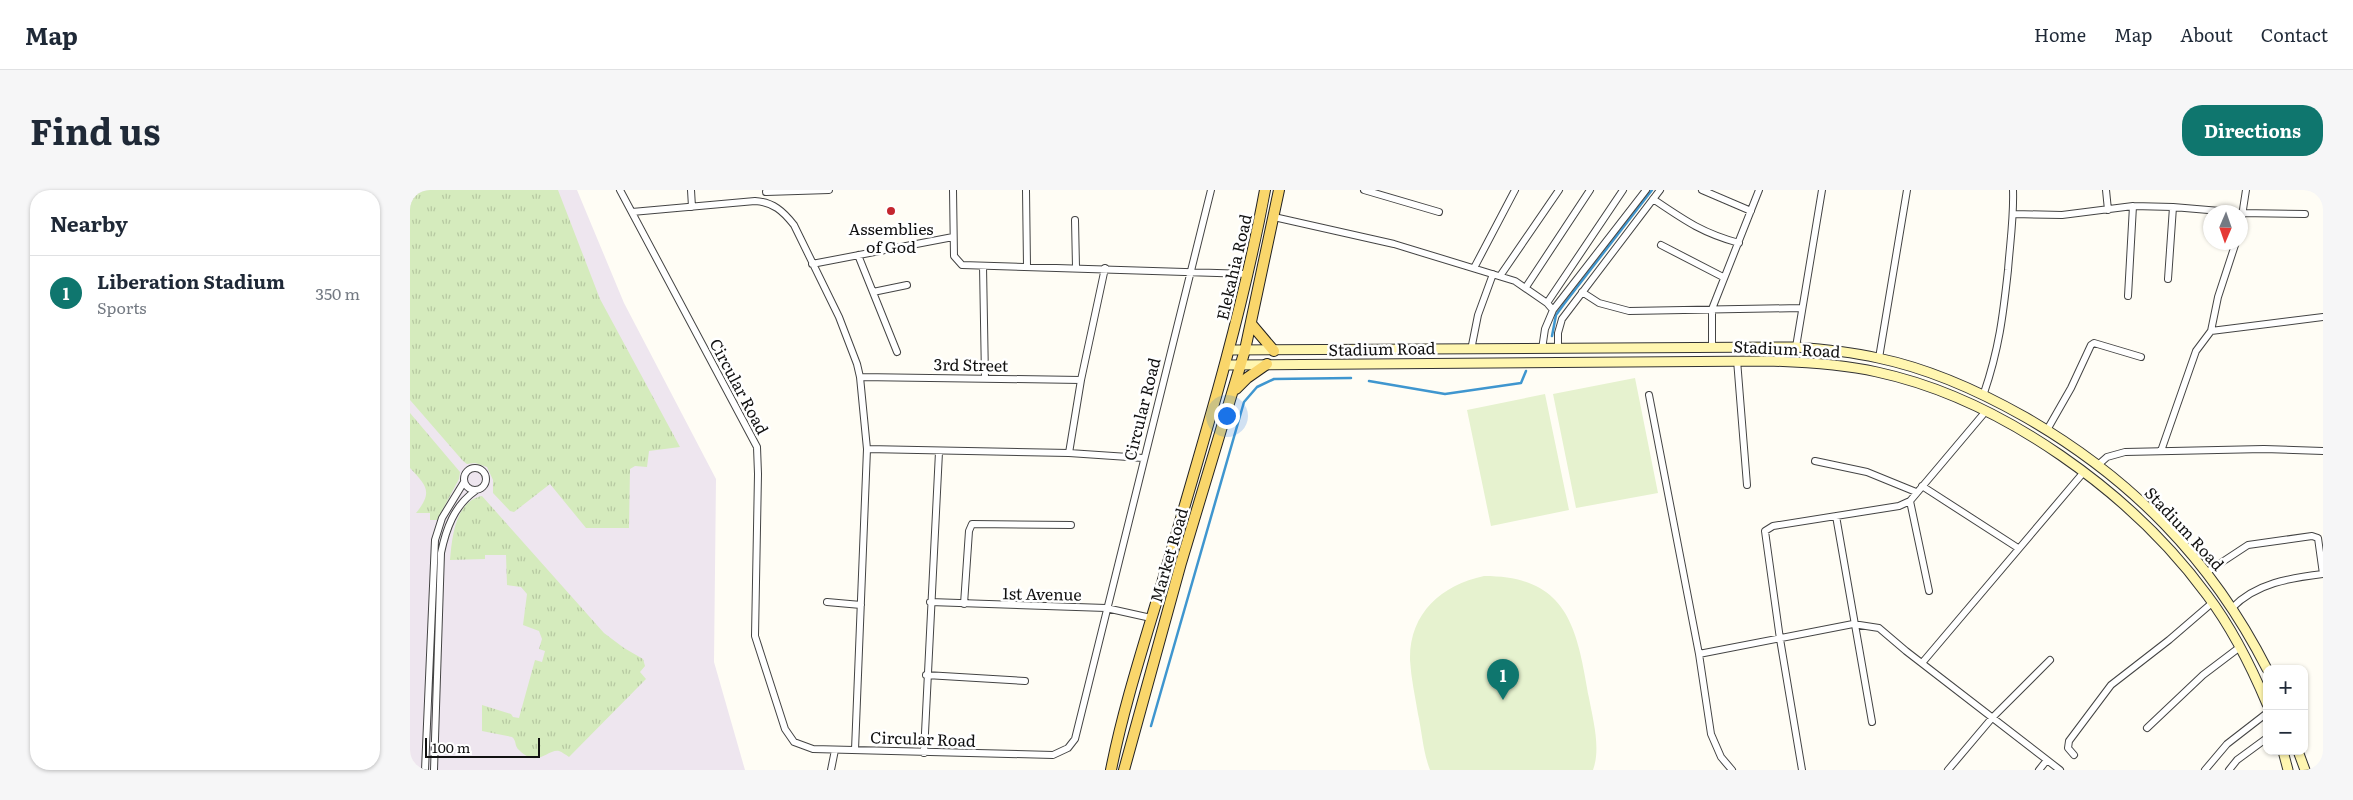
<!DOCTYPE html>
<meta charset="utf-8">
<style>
:root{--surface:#fff;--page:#f6f6f7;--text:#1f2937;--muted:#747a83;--line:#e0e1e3;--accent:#0f766e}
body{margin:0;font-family:Literata,serif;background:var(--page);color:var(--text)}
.controls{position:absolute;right:15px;bottom:15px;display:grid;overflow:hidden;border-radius:10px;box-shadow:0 1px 4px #0004}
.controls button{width:45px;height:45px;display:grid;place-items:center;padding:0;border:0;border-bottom:1px solid var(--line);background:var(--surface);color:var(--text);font:25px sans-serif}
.compass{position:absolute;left:1793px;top:15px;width:45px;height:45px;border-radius:50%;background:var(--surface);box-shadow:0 1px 4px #0004;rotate:182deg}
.scale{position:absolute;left:15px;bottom:12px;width:115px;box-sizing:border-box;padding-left:5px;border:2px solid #111;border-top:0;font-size:14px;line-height:18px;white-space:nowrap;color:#111;-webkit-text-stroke:4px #fff;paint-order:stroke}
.you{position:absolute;left:816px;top:225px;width:18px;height:18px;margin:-12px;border:4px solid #fff;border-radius:50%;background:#1a73e8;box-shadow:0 0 0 8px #1a73e833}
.badge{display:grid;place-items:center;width:32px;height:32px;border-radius:50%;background:var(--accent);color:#fff;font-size:16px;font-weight:700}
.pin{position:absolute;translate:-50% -41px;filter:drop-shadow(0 1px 2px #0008)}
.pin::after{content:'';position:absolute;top:26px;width:18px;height:15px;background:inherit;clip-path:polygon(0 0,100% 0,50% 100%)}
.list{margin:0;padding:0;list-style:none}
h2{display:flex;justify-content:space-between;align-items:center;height:65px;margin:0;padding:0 20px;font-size:21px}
h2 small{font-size:16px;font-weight:400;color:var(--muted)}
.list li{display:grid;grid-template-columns:32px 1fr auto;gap:15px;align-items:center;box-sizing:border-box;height:75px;padding:0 20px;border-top:1px solid var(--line)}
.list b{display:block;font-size:19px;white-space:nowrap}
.list p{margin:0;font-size:16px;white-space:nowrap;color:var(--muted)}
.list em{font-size:16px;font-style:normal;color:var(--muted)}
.map{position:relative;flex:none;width:1913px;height:580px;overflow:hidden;border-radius:20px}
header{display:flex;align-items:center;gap:30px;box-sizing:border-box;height:70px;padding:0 25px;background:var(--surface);border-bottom:1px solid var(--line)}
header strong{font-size:24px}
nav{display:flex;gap:28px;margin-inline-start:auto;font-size:18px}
.intro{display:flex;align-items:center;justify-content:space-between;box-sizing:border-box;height:120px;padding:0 30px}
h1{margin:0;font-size:35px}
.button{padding:12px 22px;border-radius:20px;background:var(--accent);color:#fff;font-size:18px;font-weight:700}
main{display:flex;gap:30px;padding:0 30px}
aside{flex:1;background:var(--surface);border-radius:20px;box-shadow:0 1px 4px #0004}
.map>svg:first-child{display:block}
.industrial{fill:#eee6ef}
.grass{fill:url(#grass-tufts)}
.pitch{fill:#e6f2cf}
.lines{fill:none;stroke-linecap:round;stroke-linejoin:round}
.stream{stroke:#3f96cf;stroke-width:2.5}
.minor-casing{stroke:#444;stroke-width:8}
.secondary-casing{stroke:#333;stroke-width:11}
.primary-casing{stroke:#222;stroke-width:12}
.minor{stroke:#fff;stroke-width:6}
.secondary{stroke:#fff6b0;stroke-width:9}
.primary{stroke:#f9d66b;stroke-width:10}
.poi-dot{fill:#c4262e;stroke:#fff;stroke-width:2}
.labels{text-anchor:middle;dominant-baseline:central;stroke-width:5;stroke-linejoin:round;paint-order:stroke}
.poi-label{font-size:16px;fill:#111;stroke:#fff}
.street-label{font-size:16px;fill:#111;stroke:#fff}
</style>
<header>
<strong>Map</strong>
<nav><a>Home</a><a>Map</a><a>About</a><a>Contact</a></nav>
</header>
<div class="intro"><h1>Find us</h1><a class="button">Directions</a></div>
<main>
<aside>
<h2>Nearby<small></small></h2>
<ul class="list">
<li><span class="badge">1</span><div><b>Liberation Stadium</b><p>Sports</p></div><em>350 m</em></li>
</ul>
</aside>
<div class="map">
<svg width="1913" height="580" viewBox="0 0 1913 580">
<defs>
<pattern id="grass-tufts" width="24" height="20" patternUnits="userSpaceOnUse" patternTransform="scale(1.25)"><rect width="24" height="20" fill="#d5ebbd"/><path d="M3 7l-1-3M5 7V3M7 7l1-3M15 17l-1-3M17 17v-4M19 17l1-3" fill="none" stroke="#b6c8a1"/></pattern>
</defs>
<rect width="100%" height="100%" fill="#fffdf5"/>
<path class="industrial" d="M0 0H167L214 113 306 289 304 472 335 580H0Z"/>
<path class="grass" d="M0 0H148L190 109 270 257 239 261 237 277 225 276 220 279 219 338H176L140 294 104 322 100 321 83 303V290L77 277 65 273 57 274 53 271 0 210Z
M0 223 50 282 49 289 27 330H20V323H6C23 302 17 296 0 278Z
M72 306 194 443 214 458 233 469 235 476 230 482 236 489 159 567C156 565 152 562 149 561 137 559 128 579 109 560 104 556 107 551 102 547L72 541V515L101 524 103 527 109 528 125 470 132 472 135 461 129 459 132 449 129 441 113 435 117 404 111 397 97 395 96 365H75V369L40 370C42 348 45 311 72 306Z"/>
<path class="pitch" d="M1225 188 1248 303 1166 318 1143 204Z
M1135 204 1159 320 1081 336 1057 220Z
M1074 386C1159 386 1167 439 1179 508 1183 530 1191 558 1183 580H1020C1013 562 1012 542 1008 524 1005 506 1001 488 1000 470 999 424 1031 395 1074 386Z"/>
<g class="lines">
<path class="stream" d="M1142 146 1146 125 1154 114 1242 0
M959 191 1035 204 1111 193 1116 181
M741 536 834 212 847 197 864 189 941 188"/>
<g class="minor-casing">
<path id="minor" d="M210 0 347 257 348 284 345 446 375 539 384 552 403 559 643 565 658 558 665 549 801 0
M281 0 282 17
M543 0 544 66 552 75 839 84
M616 0 617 76
M954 0 1029 22
M1292 0 1341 21
M1696 0 1698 20
M356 2 419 0
M1243 9C1274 30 1292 43 1329 53
M222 22 345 11C363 12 373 21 384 35L429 127 447 174 450 187 457 259 445 560
M1830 23 1895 24
M1604 24 1652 25 1723 16 1763 17 1822 22
M864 27 984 54 1105 91 1137 113 1143 120
M665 30 666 77
M1830 39 1836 0
M1251 55 1313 87
M448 65 487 162
M402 74 543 47
M573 76 575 188
M1064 78 1105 0
M1090 86 1149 0
M1758 89 1763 17
M1116 97 1180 0
M463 102 497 95
M1172 102 1189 113 1219 121 1391 118
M1718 106 1723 16
M1137 113 1213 0
M1801 141 1913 127
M1386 157 1412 0
M1302 158V119L1349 0
M1132 159 1135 139 1143 120 1236 0
M1148 159V143L1152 129 1250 0
M1061 160 1068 125 1083 84
M1469 168 1497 0
M1327 170 1337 295
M450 187 671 190
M1574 203C1589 159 1593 126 1598 80 1600 53 1604 27 1603 0
M1239 205 1289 464 1301 544 1311 567 1322 580
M1637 240 1661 198 1681 155 1684 153 1731 167
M457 259 659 263 733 268
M1751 261 1786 161 1801 141 1808 107 1826 52
M659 263 671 190 695 78
M1405 271 1457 282 1506 302
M1688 275 1697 267 1715 262 1854 259 1913 261
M54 289a11 11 0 1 1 22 0a11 11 0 1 1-22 0Z
M1512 296 1608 358
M1500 311 1519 401
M1426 326 1462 532
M1797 382 1838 355 1902 346 1908 348 1913 384C1880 388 1846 393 1822 418
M417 412 451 415
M520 412 696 418 741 428
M554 414 559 341 562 334 661 335
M1289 464 1443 434 1469 438 1496 461 1650 580
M1512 473 1673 283
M516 485 615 491
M1737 538 1793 485 1830 457
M514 563 529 262
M1664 565 1658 558 1659 551 1701 495 1759 450 1802 413
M15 580 25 350 32 328 54 292
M24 580 31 363C36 339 44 316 65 301
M421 580 425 560
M1392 580 1370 449 1355 341 1363 336 1489 316 1500 311 1576 221
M1538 580 1582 528 1640 470
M1629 580 1637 570
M1795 580 1817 554 1857 523
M1819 580 1827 570 1857 548"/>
</g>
<g class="secondary-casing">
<path id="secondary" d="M819 160 1386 157C1414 159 1441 162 1468 168 1521 179 1569 201 1615 227 1721 288 1801 369 1857 479
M815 175 1358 171C1395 172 1431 174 1467 182 1592 209 1722 303 1797 405 1822 438 1841 476 1857 514
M1873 561 1878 580
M1888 561 1895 580"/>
</g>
<g class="primary-casing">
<path id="primary" d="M842 135 864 161
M826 199 837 188 857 174
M701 580C714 514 736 448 755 383 792 256 831 130 855 0
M714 580 771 373 835 160 869 0"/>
</g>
<use href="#minor" class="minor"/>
<use href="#secondary" class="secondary"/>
<use href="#primary" class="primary"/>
</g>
<circle class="poi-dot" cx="481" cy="21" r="5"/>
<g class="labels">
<g class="poi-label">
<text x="481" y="38">Assemblies<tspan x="481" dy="18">of God</tspan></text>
</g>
<g class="street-label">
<text transform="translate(823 77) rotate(-77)">Elekahia Road</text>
<text transform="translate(972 158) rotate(-1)">Stadium Road</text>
<text transform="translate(1377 158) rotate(3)">Stadium Road</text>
<text transform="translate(561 174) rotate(1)">3rd Street</text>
<text transform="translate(330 196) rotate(62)">Circular Road</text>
<text transform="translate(731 219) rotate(-76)">Circular Road</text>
<text transform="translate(1775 338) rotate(47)">Stadium Road</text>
<text transform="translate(758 365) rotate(-74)">Market Road</text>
<text transform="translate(632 403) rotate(1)">1st Avenue</text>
<text transform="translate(513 548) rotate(2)">Circular Road</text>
</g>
</g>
</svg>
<div class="controls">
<button>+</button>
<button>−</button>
</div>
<svg class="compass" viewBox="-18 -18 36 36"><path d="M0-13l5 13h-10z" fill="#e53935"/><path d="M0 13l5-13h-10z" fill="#747a83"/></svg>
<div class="scale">100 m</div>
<div class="you"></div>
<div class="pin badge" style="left:1093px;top:510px">1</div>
</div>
</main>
